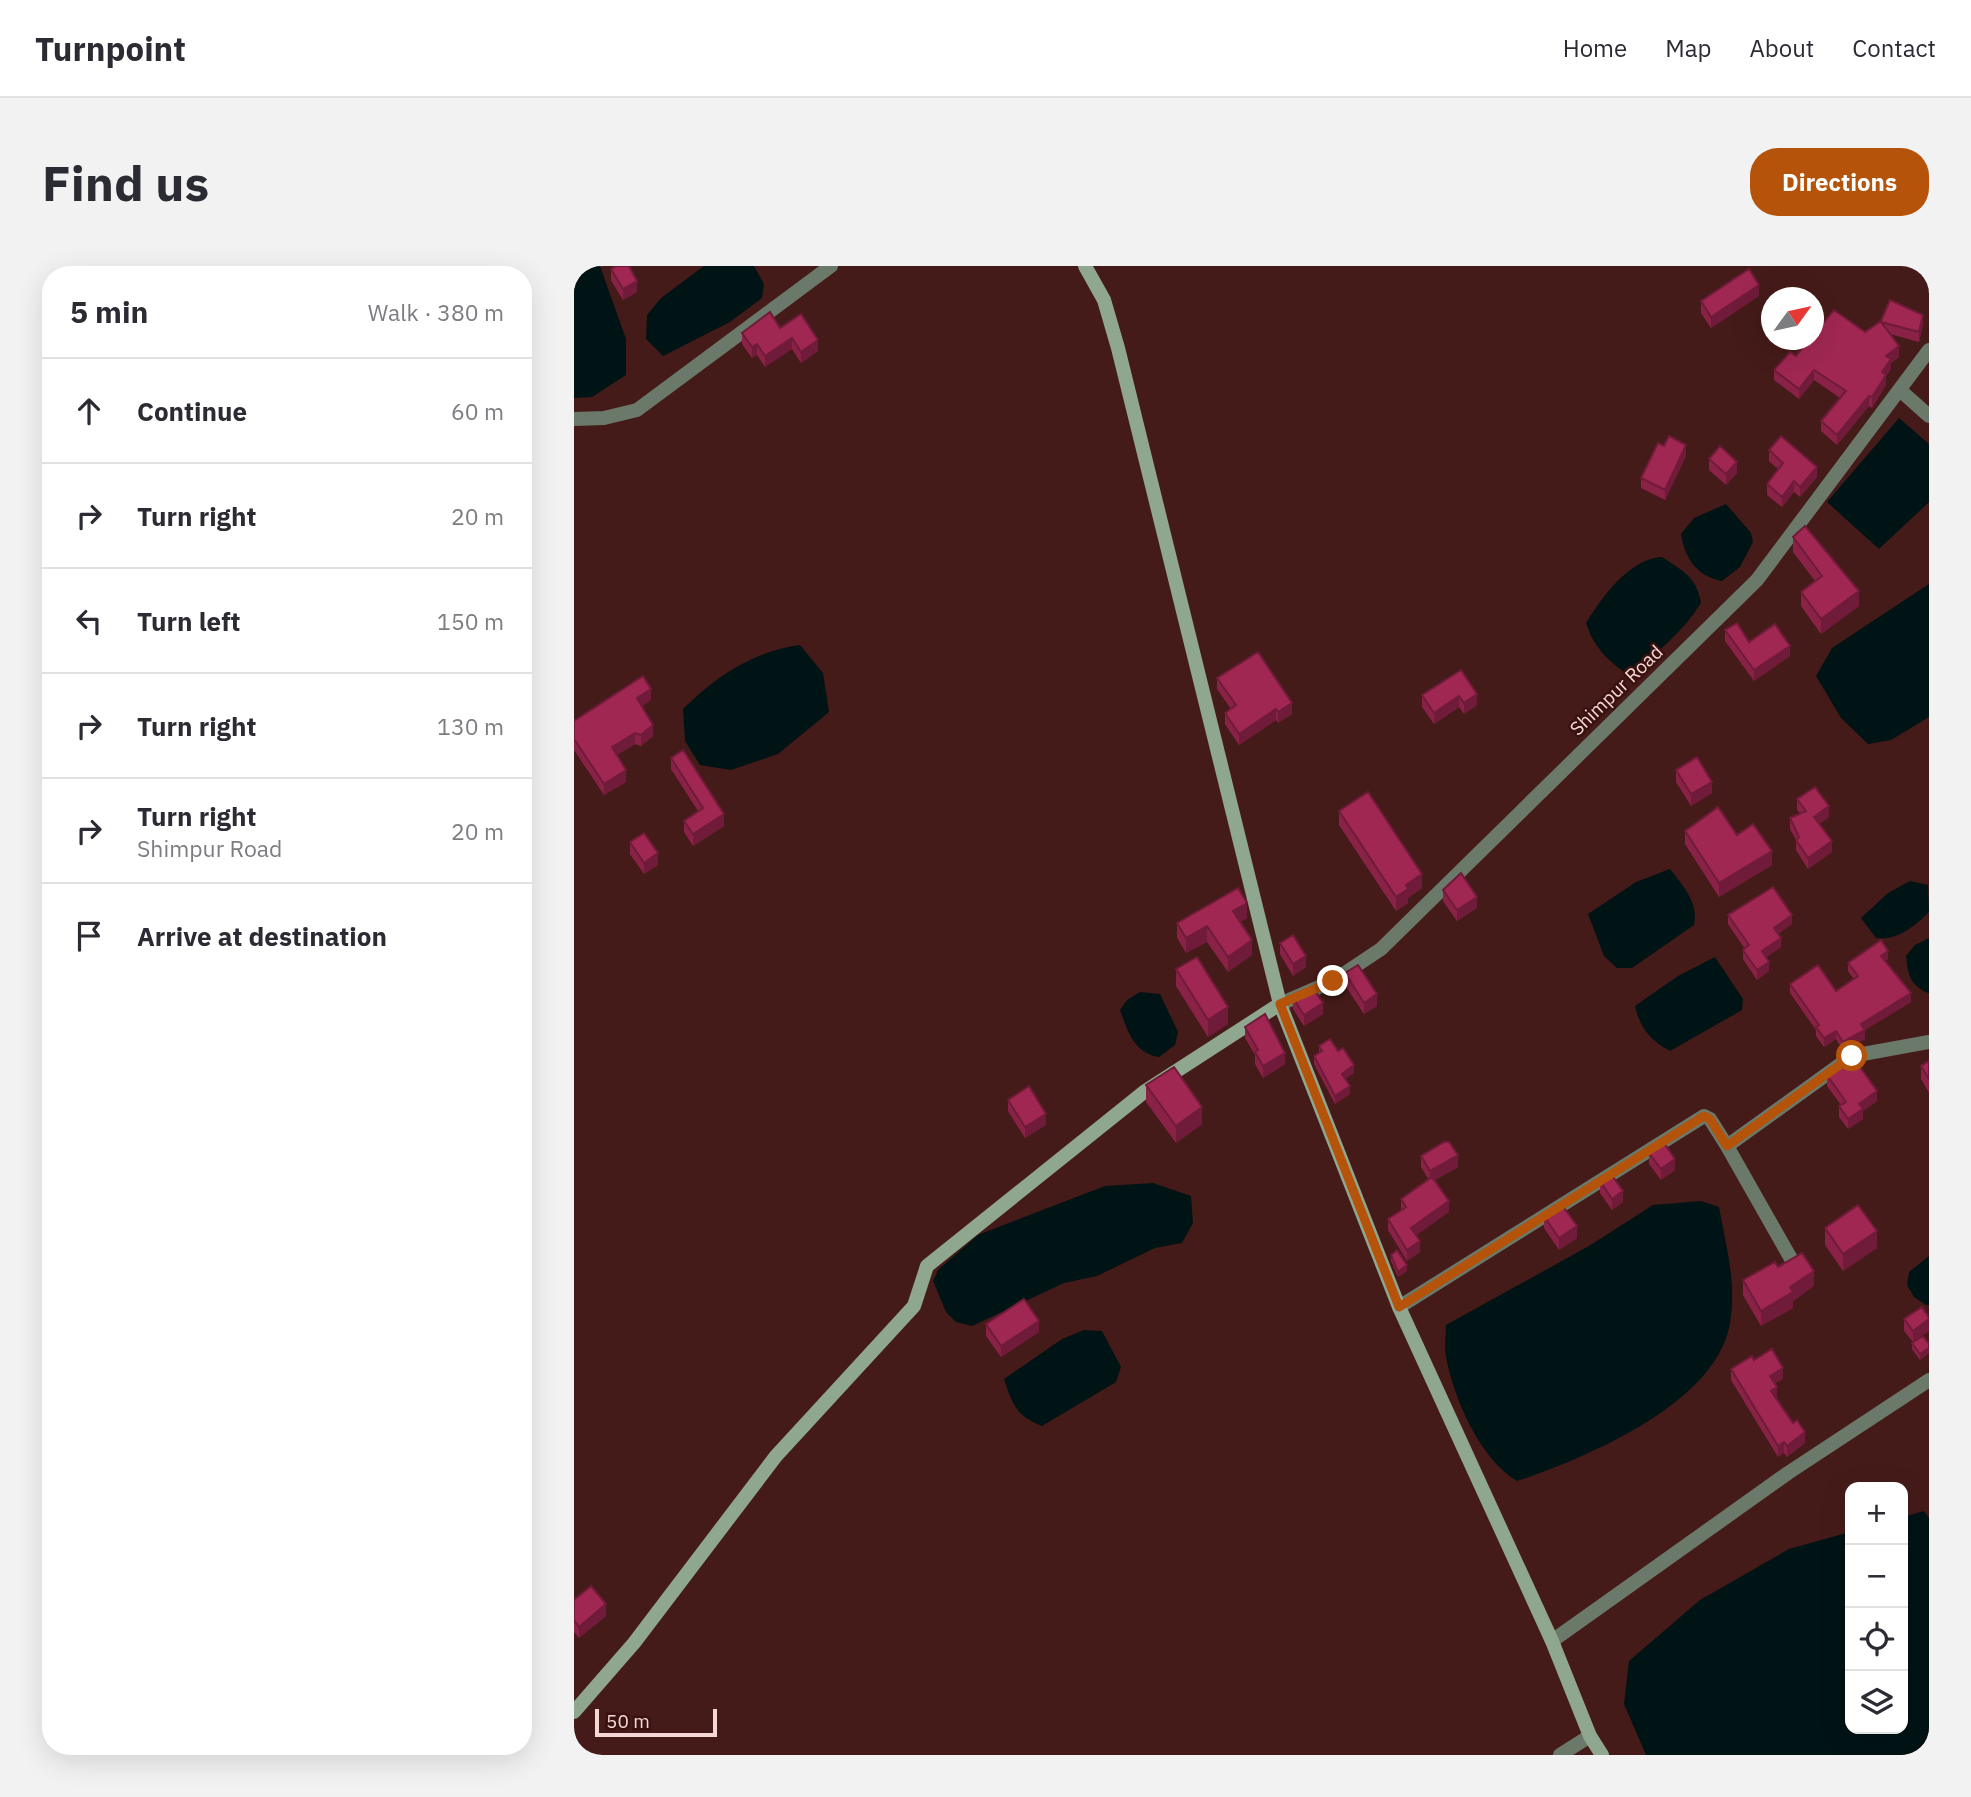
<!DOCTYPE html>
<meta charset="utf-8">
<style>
:root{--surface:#fff;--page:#f2f2f3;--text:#2b2b33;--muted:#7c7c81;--line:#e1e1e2;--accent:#b45309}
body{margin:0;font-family:"IBM Plex Sans",sans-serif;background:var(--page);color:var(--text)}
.controls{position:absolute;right:21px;bottom:21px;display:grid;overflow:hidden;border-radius:14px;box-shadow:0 7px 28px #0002}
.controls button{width:63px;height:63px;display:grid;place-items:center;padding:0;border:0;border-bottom:2px solid var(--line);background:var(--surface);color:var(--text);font:35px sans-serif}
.compass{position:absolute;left:1187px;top:21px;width:63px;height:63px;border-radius:50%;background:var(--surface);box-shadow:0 7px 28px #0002;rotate:57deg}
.scale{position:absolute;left:21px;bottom:18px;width:122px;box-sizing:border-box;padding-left:7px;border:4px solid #f5d8d5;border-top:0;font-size:19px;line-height:24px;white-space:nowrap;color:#f5d8d5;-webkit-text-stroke:5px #391110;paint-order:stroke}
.stop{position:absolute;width:21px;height:21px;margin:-16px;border:5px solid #b45309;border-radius:50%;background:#fff}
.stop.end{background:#b45309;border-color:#fff;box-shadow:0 2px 7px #0008}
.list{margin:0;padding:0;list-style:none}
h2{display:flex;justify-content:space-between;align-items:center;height:91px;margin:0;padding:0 28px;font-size:30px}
h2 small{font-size:23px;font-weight:400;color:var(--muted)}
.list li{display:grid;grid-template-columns:46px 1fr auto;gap:21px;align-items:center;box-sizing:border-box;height:105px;padding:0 28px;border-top:2px solid var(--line)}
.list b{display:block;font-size:26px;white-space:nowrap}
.list p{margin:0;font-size:23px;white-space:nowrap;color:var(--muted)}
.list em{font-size:23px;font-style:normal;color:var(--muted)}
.icon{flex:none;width:38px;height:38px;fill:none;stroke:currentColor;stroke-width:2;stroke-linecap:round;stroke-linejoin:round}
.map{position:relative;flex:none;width:1355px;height:1489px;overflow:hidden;border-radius:28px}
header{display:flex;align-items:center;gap:42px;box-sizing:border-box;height:98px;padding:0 35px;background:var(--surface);border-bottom:2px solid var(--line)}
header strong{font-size:33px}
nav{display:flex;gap:38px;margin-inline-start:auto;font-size:24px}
.intro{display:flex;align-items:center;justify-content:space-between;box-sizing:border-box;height:168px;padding:0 42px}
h1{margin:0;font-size:49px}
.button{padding:18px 32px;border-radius:28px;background:var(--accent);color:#fff;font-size:24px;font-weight:700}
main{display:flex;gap:42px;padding:0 42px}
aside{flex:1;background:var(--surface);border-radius:28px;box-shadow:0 7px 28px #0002}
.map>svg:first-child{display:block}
.water{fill:#001315}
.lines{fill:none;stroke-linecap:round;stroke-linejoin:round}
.street{stroke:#6a796a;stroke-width:14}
.secondary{stroke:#8fa78e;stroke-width:14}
.wall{fill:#892246}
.shaded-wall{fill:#6f1b39}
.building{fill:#9f2751;stroke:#6f1b39;stroke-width:2}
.route{stroke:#b45309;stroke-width:9}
.labels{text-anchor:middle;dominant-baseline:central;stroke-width:5;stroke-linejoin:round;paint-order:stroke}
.street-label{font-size:19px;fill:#f5d8d5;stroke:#391110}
</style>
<header>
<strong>Turnpoint</strong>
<nav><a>Home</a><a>Map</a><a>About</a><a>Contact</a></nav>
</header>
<div class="intro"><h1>Find us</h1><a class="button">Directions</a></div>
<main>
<aside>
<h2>5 min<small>Walk · 380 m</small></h2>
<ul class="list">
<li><svg class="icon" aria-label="ahead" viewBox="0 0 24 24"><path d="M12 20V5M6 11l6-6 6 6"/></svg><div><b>Continue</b></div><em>60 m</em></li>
<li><svg class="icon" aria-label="right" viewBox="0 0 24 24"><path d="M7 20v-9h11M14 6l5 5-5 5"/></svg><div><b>Turn right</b></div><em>20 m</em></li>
<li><svg class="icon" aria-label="left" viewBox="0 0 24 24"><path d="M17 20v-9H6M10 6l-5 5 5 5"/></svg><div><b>Turn left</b></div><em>150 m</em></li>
<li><svg class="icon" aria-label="right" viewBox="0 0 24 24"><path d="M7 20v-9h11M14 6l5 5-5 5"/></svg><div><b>Turn right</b></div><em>130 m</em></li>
<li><svg class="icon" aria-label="right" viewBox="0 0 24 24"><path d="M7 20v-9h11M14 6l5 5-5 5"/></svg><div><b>Turn right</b><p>Shimpur Road</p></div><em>20 m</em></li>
<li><svg class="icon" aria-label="arrive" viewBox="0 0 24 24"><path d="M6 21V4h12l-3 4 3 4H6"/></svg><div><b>Arrive at destination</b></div></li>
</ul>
</aside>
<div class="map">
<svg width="1355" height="1489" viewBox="0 0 1355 1489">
<rect width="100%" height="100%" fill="#451b19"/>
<path class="water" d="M0 0H26L52 73V109L18 131 0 132Z
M130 0H180L190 18 188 32 156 56 89 90 72 73 73 49 87 32Z
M1325 152 1355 178V236L1305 283 1253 236Z
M1152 238 1177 267 1179 276 1166 301 1148 315C1122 310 1111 292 1107 268L1120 252Z
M1088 291C1109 305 1123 311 1127 337 1109 366 1082 387 1056 410 1034 395 1020 382 1012 357 1028 331 1055 293 1088 291Z
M1355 318V451L1317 474 1294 478 1267 452 1242 410 1258 382Z
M226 379 249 407 255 446 204 488 157 504 126 499 111 475 109 443C141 411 179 385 226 379Z
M1096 603C1109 620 1125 637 1120 659L1058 702H1043L1030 690 1014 648 1062 616Z
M1336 615 1354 619 1355 646C1341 660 1323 675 1302 672L1287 652 1314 627Z
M1355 672V727H1354C1336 719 1334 709 1332 690L1341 679Z
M1141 691 1169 733 1168 744 1096 785C1076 774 1066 762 1061 740L1104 710Z
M566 726 586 728 604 766 601 779 585 791C560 787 554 766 546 744L553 734Z
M579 917 617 930 619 957 608 977 581 982 523 1010 490 1017 398 1060 382 1056 372 1046 359 1015 364 1004 404 969 531 920Z
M1127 935 1145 941C1152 980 1164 1021 1155 1062 1138 1139 1010 1193 943 1215 906 1193 880 1133 872 1091 870 1081 872 1069 872 1059L1015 980 1079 939Z
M1355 990V1039H1352L1340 1031 1333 1019 1335 1006Z
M510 1064 528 1065 547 1101 542 1116 468 1160C443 1151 438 1138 430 1113L488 1073Z
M1350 1245 1355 1252V1477L1339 1489H1072L1050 1438 1055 1395 1126 1334 1215 1283 1276 1266V1463H1329V1251Z"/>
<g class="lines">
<path class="street" d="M1327 125 1355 150
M0 153 30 152 63 144 257 0
M706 738 759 715 807 683 1183 314 1355 84
M1153 880 1220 998
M825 1041 1130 850 1136 853 1153 880 1278 790 1355 776
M978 1375 1214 1207 1355 1114
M986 1489 1016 1470"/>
<path class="secondary" d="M511 0 530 34 544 82 706 738 825 1041 978 1375 1016 1470 1028 1489
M0 1446 60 1377 202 1190 340 1040 353 1000 570 826 706 738"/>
</g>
<path class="wall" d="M37 3 63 26 49 34 37 14Z
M1185 30 1137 62 1127 47V35Z
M1307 55 1349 59 1345 76 1316 68 1325 91 1317 97V103L1312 110V119L1298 142 1295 140 1263 179 1247 165V155L1266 132 1240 114 1225 133 1200 114V104L1222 90 1291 66Z
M206 62 244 85 227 97 218 83 191 101 183 89 178 92 168 78V67Z
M1090 180 1112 190 1091 234 1067 222V212Z
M1195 184 1243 211 1226 231 1220 226 1208 241 1193 229V218L1204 203 1195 195Z
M1135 193 1163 207 1152 219 1135 204Z
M1219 271 1285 340 1247 368 1227 340V326L1241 315 1219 286Z
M1151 364 1175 376 1216 390 1180 415 1151 375Z
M887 404 903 439 890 448 885 441 860 458 848 441V429Z
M643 412 718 448 704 457 702 454 665 479 651 458V447L657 443 643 423Z
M77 434 68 440 79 470 67 480 61 478 43 489 52 516 30 529 0 484V455Z
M97 492 150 560 119 580 110 566V555L124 545 97 503Z
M1102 504 1138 527 1117 540 1102 516Z
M1223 533 1255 551 1245 558 1258 586 1234 603 1222 584V574L1216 563V552L1226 547 1223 544Z
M765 545 848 622 834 632V637L822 645 765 559Z
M1111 565 1163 569 1198 599 1145 631 1111 578Z
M56 576 84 599 70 608 56 588Z
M869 624 903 642 883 655 869 635Z
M1154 649 1218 658 1204 668 1207 681 1192 691 1195 705 1183 714 1169 693V684L1171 683 1154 658Z
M673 652 666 656 678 689 654 706 633 676 612 687 603 672V657Z
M706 677 732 701 719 710 706 688Z
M1314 693 1311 695 1337 736 1291 764V773L1269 785 1262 773 1250 781 1242 770V764L1216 727V718L1262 725 1280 713 1274 705V697Z
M602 703 654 758 634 771 602 720Z
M771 707 803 740 790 748 771 719Z
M719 732 749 748 730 760 719 743Z
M671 761 711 798 689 812 681 798V789L671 772Z
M745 780 780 807 771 813 776 828 761 838 740 798V790L745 787Z
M1355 795V827L1347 813V800Z
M1253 809 1303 835 1289 845V853L1274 863 1265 851V840L1267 839 1253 820Z
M572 819 628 858 602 877 572 836Z
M434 834 472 859 451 872 434 845Z
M1075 887 1101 904 1087 914 1075 898Z
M847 890 884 901 861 914 875 946 842 969 846 986 833 995 814 964V953L827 944V933L855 914 847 901Z
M1026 915 1049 936 1038 944 1026 927Z
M970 950 1003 972 985 984 970 962Z
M1251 962 1303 982 1269 1005 1251 979Z
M817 989 833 1005 824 1011 817 995Z
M1204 1001 1240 1020 1219 1035V1042L1187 1060 1169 1029V1014Z
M1355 1052V1065L1339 1076 1330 1065V1053Z
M412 1058 465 1066 427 1091 412 1070Z
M1338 1077 1355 1078V1087L1346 1094 1338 1083Z
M1180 1094 1209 1113 1201 1117 1203 1132H1202L1231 1177 1213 1191 1210 1187 1204 1191 1157 1114V1103Z
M0 1334 32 1350 5 1372 0 1366Z"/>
<path class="shaded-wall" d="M63 15V26L49 34V23Z
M1185 19V30L1137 62V51Z
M1349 49V59L1345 76V66Z
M218 72V83L191 101V90Z
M244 74V85L227 97V86Z
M183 78V89L178 92V81Z
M1325 80V91L1317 97V103L1312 110V119L1298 142V131L1308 106 1312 90Z
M1240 104V114L1225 133V123Z
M1295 130V140L1263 179V169Z
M1112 179V190L1091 234V224Z
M1163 196V207L1152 219V208Z
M1243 201V211L1226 231V221Z
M1220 215V226L1208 241V231Z
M1285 325V340L1247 368V353Z
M1216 380V390L1180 415V404Z
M77 423V434L63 443V432Z
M903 428V439L890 448V437Z
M885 430V441L860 458V447Z
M718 437V448L704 457V446Z
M702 443V454L665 479V468Z
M79 459V470L67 480V469Z
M61 467V478L38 492V481Z
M52 504V516L30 529V518Z
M1138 516V527L1117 540V528Z
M1255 540V551L1240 561V551Z
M150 548V560L119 580V568Z
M1258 575V586L1234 603V592Z
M1198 585V599L1145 631V617Z
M84 587V599L70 608V597Z
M848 608V622L834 632V637L822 645V631L832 619Z
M903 631V642L883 655V644Z
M673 637V652L659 660V645Z
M1218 649V658L1200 671V662Z
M633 660V676L612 687V672Z
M1207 672V681L1188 694V685Z
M678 674V689L654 706V691Z
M1314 685V693L1307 698V690Z
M732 690V701L719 710V698Z
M1195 696V705L1183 714V704Z
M1337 727V736L1291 764V773L1269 785V776L1287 758Z
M803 728V740L790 748V737Z
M749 737V748L730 760V749Z
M654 741V758L634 771V754Z
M1262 765V773L1250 781V772Z
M711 787V798L689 812V800Z
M780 799V807L768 815V808Z
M776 820V828L761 838V830Z
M1303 825V835L1289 845V853L1274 863V853L1285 838Z
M628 841V858L602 877V860Z
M472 848V859L451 872V861Z
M884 889V901L856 917V905Z
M1101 893V904L1087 914V903Z
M1049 925V936L1038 944V933Z
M875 935V946L837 973V962Z
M1003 960V972L985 984V972Z
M1303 965V982L1269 1005V988Z
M846 975V986L833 995V984Z
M833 999V1005L824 1011V1006Z
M1240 1005V1020L1219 1035V1042L1187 1060V1045L1216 1021Z
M1355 1053V1065L1339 1076V1065Z
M465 1055V1066L427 1091V1080Z
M1355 1082V1087L1346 1094V1088Z
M1209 1102V1113L1196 1120V1110Z
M1203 1121V1132L1197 1135V1125Z
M1231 1166V1177L1213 1191V1180Z
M1210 1176V1187L1204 1191V1180Z
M32 1338V1350L5 1372V1361Z"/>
<path class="building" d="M42 0H55L63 15 49 23 37 3Z
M1175 3 1185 19 1137 51 1127 35Z
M1316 34 1349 49 1345 66 1307 56 1325 80 1312 90 1317 93 1308 106 1312 109 1298 131 1295 130 1263 169 1247 155 1272 125 1240 104 1225 123 1200 104 1216 86 1222 90 1235 74H1240V68L1260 44 1291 66 1307 55Z
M196 46 206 62 227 48 244 74 227 86 218 72 191 90 183 78 178 81 168 67Z
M1095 170 1112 179 1091 224 1067 212 1084 177 1090 180Z
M1207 170 1243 201 1226 221 1220 215 1208 231 1193 218 1209 197 1195 184Z
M1146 180 1163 196 1152 208 1135 193Z
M1231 260 1285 325 1247 353 1227 326 1248 310 1219 271Z
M1163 357 1175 376 1201 358 1216 380 1180 404 1151 364Z
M684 386 718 437 704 446 702 443 665 468 651 447 662 439 643 412Z
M887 404 903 428 890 437 885 430 860 447 848 429Z
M69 410 77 423 63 432 79 459 67 469 61 467 38 481 52 504 30 518 0 473V455Z
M109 484 150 548 119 568 110 555 129 542 97 492Z
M1123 491 1138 516 1117 528 1102 504Z
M1241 521 1255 540 1240 551 1258 575 1234 592 1222 574 1225 571 1216 552 1232 545 1223 533Z
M794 526 848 608 832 619 834 623 822 631 765 545Z
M1144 541 1163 569 1179 558 1198 585 1145 617 1111 565Z
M70 567 84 587 70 597 56 576Z
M887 607 903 631 883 644 869 624Z
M1199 621 1218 649 1200 662 1207 672 1188 685 1195 696 1183 704 1169 684 1175 679 1154 649Z
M664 622 673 637 659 645 678 674 654 691 633 660 612 672 603 657Z
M719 669 732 690 719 698 706 677Z
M1307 674 1314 685 1307 690 1337 727 1287 758 1291 764 1269 776 1262 765 1250 772 1242 761 1245 759 1216 718 1244 699 1262 725 1284 710 1274 697Z
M623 691 654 741 634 754 602 703Z
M784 699 803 728 790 737 771 707Z
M740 723 749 737 730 749 719 732Z
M691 748 711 787 689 800 681 786 684 784 671 761Z
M756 773 764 785 769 782 780 799 768 808 776 820 761 830 740 790 748 785 745 780Z
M1279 791 1303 825 1285 838 1289 843 1274 853 1265 840 1272 836 1253 809Z
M1355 795V813L1347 800Z
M600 801 628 841 602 860 572 819Z
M455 820 472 848 451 861 434 834Z
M870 876H875L884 889 856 905 847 890Z
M1090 877 1101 893 1087 903 1075 887Z
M1037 908 1049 925 1038 933 1026 915Z
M858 911 875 935 837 962 846 975 833 984 814 953 832 941 827 933Z
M988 939 1003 960 985 972 970 950Z
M1284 939 1303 965 1269 988 1251 962Z
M823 984 833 999 824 1006 817 989Z
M1228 987 1240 1005 1216 1021 1219 1026 1187 1045 1169 1014 1201 996 1204 1001Z
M450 1033 465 1055 427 1080 412 1058Z
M1348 1041 1355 1052V1053L1339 1065 1330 1053Z
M1349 1070 1355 1078V1082L1346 1088 1338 1077Z
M1198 1083 1209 1102 1196 1110 1203 1121 1197 1125 1219 1157 1223 1154 1231 1166 1213 1180 1210 1176 1204 1180 1157 1103 1178 1090 1180 1094Z
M17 1320 32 1338 5 1361 0 1354V1334Z"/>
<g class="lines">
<path class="route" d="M759 715 706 738 825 1041 1130 850 1136 853 1153 880 1278 790"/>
</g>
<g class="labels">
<g class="street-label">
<text transform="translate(1042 424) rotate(-44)">Shimpur Road</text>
</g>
</g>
</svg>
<div class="controls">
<button>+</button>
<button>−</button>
<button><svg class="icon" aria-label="locate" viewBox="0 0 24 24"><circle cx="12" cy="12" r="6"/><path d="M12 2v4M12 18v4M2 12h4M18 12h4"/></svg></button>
<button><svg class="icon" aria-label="layers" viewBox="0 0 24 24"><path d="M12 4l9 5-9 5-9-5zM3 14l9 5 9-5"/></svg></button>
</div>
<svg class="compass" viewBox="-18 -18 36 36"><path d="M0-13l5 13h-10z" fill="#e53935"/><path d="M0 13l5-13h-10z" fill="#7c7c81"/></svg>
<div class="scale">50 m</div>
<div class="stop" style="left:1278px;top:790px"></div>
<div class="stop end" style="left:759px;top:715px"></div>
</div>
</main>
